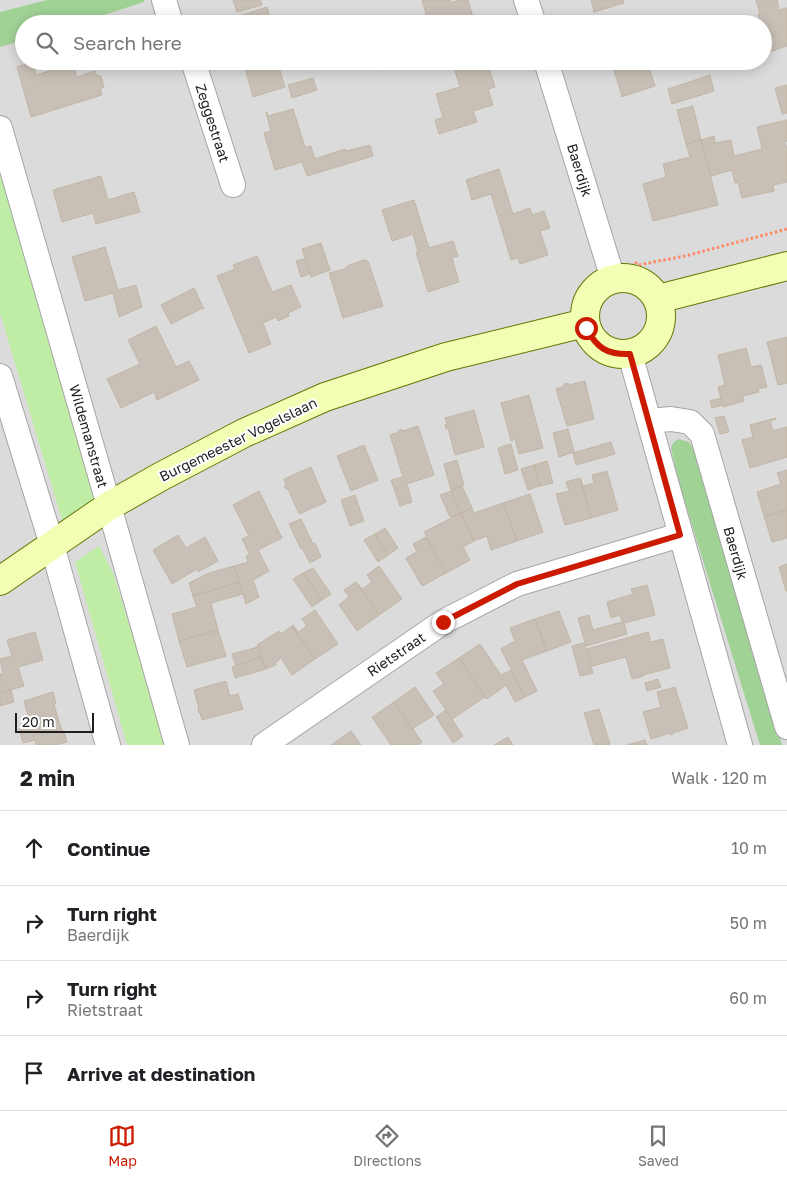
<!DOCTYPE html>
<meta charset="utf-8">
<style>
:root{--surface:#fff;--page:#f2f2f2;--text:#202124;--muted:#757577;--line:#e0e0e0;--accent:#cc1a00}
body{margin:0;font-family:"Golos Text",sans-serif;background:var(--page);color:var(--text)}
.scale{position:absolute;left:15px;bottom:12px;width:79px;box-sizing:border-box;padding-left:5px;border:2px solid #1e1e1e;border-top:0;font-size:14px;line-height:18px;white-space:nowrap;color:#1e1e1e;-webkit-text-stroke:4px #fff;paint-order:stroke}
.stop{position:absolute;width:15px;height:15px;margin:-11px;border:4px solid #cc1a00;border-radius:50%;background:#fff}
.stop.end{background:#cc1a00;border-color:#fff;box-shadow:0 1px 5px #0008}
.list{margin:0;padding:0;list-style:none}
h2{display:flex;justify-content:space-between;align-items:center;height:65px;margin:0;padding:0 20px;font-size:21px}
h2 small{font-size:16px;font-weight:400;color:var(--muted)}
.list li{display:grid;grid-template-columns:32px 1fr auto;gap:15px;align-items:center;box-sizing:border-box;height:75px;padding:0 20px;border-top:1px solid var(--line)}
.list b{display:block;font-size:19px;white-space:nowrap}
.list p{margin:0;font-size:16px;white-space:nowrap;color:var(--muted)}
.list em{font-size:16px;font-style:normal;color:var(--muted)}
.icon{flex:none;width:28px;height:28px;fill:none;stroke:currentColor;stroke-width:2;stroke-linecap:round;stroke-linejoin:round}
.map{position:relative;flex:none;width:787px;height:745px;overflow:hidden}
.search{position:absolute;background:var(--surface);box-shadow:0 2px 12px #0003;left:15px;right:15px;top:15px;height:55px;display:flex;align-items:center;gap:12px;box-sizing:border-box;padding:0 18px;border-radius:28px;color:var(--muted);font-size:19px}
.sheet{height:365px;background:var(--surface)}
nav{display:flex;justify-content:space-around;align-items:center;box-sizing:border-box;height:70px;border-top:1px solid var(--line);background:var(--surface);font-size:14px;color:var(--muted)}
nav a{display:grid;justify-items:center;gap:2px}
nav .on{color:var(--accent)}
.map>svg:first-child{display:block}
.residential{fill:#dcdbdb;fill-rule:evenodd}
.grass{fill:#c0eda6}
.forest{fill:#a0d295}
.building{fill:#c8c0b6;stroke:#c2b6a5}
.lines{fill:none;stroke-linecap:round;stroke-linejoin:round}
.street-casing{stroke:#a5a5a5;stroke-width:26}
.secondary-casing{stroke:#5e7a00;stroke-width:30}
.path{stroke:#ff8865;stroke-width:3;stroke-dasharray:2.5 2.5;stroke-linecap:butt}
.street{stroke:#fff;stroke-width:24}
.secondary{stroke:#f1feb4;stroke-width:28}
.route{stroke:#cc1a00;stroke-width:6}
.labels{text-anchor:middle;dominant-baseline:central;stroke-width:4;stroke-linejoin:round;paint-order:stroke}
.street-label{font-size:14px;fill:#1e1e1e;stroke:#fff}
</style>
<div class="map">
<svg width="787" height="745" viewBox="0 0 787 745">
<rect width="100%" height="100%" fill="#f0ede3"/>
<path class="residential" d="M0 0H787V745H0ZM24 24H763V61H24Z"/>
<path class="grass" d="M0 146 101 494 62 520 0 313Z
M99 546 113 573 136 646 165 745H127L75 562Z"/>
<path class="forest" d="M47 0H144V2L76 24H24V40L0 47V12Z
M678 439 689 442 695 451 782 745H760L679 483 671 448 673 443Z"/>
<path class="building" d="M233 0H260L262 5 237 12Z
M422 0H450L451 3 459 0H468L475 24H429Z
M591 0H623L624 3 594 12Z
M756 0H778H777L779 10 787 8V46L763 54V24H761L758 15 760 14Z
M267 7 271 21 261 24H231L229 19Z
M243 61H277L285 87 253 97Z
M379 61H409L382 70Z
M487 61 495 87 488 89 493 105 473 111 477 122 439 134 435 120 443 117 436 94 460 87 455 71Z
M611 61H647L655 86 621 97 622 96Z
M32 62 36 75 73 64 77 77 95 71 96 75 101 76 104 87 100 89 102 95 31 117 17 67Z
M710 75 714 91 672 104 668 89Z
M313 78 317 90 292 98 288 85Z
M787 85V113L782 114 775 88Z
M693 106 701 140 686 144 677 110Z
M293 109 305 147 311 146 315 159 345 149 346 151 370 145 373 156 307 176 302 162 275 170 264 133 271 131 266 112H267L268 116Z
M787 120V141L785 142 787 150V182L773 185 774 191 742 198 738 182 735 183 732 170 711 176 701 140 714 136 715 143 731 140 734 156 762 149 757 127Z
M701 140 718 205 653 221 643 184 666 177 663 164 690 157 686 144Z
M499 169 513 214 530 208 532 215 544 211 550 228 540 231 548 255 520 264 518 258 511 260 491 194 472 200 466 180Z
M101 176 108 200 134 192 140 212 96 224 93 213 62 222 53 190Z
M414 200 429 248 453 241 458 256 452 258 459 282 428 292 416 252H418L413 234 392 241 382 210Z
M321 243 330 270 311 277 302 249Z
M105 247 118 290 136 285 142 307 119 317 113 293 85 301 72 257Z
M257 256 272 292 291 285 301 307 288 313 289 316 278 321 276 317 263 323 271 344 249 353 217 276 235 269 233 265Z
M304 259 309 274 301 277 296 261Z
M364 260 368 261 383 306 343 318 329 273 345 269 347 266Z
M194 288 204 309 203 308 171 324 161 305Z
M156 326 176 367 189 361 199 380 157 400 154 392 121 408 107 379 140 364 128 340Z
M787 337V383L778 385 767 342Z
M746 348 751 367 761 365 767 387 758 389 759 392 743 396 744 401 723 407 718 387 725 385 718 355Z
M585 381 594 419 567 426 556 389 565 386 564 384 568 383 569 385Z
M529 395 543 448 519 454 515 439 511 441 501 403Z
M721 398 722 405 712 408 710 401Z
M474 410 484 447 455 455 448 428 446 429 445 425 447 424 445 418Z
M724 416 729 432 720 434 715 418Z
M776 418V419L770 421 773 431 787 427V457L750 468 742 440 753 437 750 425Z
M418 426 434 475 407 484 412 502 400 506 391 480 403 477 390 435 399 432 398 431 402 429 403 431Z
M568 429 574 452 559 457 553 433Z
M611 442 615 454 576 465 573 453Z
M511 444 518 470 505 474 498 448Z
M364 445 378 480 351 491 337 456Z
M457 460 464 485 451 490 444 464Z
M547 461 553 483 540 486 534 465Z
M534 465 540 486 528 490 521 469Z
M311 467 326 502 299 514 288 489H286L284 486 286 485 284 479Z
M787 470V510L764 516 757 492 781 484 777 473Z
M607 471 618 510 591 518 580 478 583 486 594 483 592 475Z
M580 478 591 518 565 525 556 494 569 491 566 482Z
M462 486 472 508 461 513 451 491Z
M259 491 282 538 258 550 269 571 253 580 259 597 246 604 234 566 248 562 246 556 250 555 242 539 249 536 233 505Z
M451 491 461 513 450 517 440 495Z
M530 494 543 532 517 541 503 503Z
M355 495 364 521 350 526 341 500Z
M503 503 517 541 491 550 487 536 474 541 461 513 472 508 474 513Z
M787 510V538L772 542 764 516Z
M461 513 474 541 463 547 470 560 446 573 426 537H427L424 532Z
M301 519 313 544 315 543 321 557 310 563 302 548 301 549 289 524Z
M385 528 398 548 388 555 375 534Z
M375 534 388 555 378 562 364 540Z
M178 535 186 548 205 537 218 561 198 572 197 569 172 584 153 550Z
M426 537 446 573 422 586 406 558 417 552 413 544Z
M787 564V591H786L779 567Z
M234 566 239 582 193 596 189 583 209 573Z
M379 566 402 599 379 615 356 582 362 589 372 582 367 575Z
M313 568 331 594 322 600 303 573Z
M303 573 322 600 312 607 293 579Z
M239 582 243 594 211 603 218 630 179 641 172 614 197 607 193 596Z
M356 582 379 615 357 631 339 605 349 597 344 590Z
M647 585 655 615 624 623 627 634 586 646 578 618 589 615 593 630 622 622 620 615 611 618 607 602 633 594 631 589Z
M315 610 338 644 315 659 292 626 293 625 298 632 307 626 302 619Z
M559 611 571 642 547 651 535 619Z
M535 619 547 651 522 660 537 691 525 697 501 649 515 641 510 628Z
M292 626 315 659 292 675 281 658 275 663 276 665 266 669 257 645 279 631 281 634Z
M218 630 226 656 187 667 179 641Z
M35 632 43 660 18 667 24 686 0 693V674H3L0 659 12 656 7 640Z
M648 632 651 642 663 639 670 668 643 675 644 676 632 679 626 657 592 666 587 649Z
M584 643 593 673 580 676 572 646Z
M480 644 501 675 511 670 525 697 515 702 506 685 487 699 485 697 459 658Z
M258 647 261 657 236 666 232 654Z
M261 657 266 669 235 678 232 667Z
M459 658 485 697 452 719 433 691 444 684 436 673Z
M658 679 661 687 647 691 645 683Z
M226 681 230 696 238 694 243 709 202 720 200 713H199L198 709H199L194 690Z
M415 687 434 715 412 729 394 702Z
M675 687 688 728 673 733V734L671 735 670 733 651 739 643 712 661 707 657 692Z
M11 690 14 702 0 706V693Z
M53 692 56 703 54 704 58 718 31 726 24 701Z
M394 702 412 729H413L422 742 418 745H391L372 717Z
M599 709 610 744 606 745H594L584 713Z
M446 710 463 736 453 743 436 717Z
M58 718 62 731H64L67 742 55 745H36L35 740 23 743 19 729Z
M351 731 361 745H331Z
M508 737 513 745H494Z
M645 740 647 745H627Z"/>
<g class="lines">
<g class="street-casing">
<path id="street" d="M164 0 171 24
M526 0 534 24
M193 61 233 185
M546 61 613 279
M0 128 109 506 177 745
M630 354 740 745
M0 376 52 545 108 745
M649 421 671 419 690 422 702 434 787 727
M264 745 443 622 517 584 680 535"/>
</g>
<g class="secondary-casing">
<path id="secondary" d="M585 316a38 38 0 1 1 76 0a38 38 0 1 1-76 0Z
M658 299 787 266
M0 581 109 506 160 477 244 433 325 397 446 357 585 323"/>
</g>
<path class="path" d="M635 262 638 265 685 256 787 229"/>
<use href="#street" class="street"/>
<use href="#secondary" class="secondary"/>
</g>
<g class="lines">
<path class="route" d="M443 622 517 584 680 535 630 354C607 355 597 348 586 328"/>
</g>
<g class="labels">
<g class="street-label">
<text transform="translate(213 123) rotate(72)">Zeggestraat</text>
<text transform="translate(580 170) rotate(73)">Baerdijk</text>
<text transform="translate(89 436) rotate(74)">Wildemanstraat</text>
<text transform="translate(238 439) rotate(-26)">Burgemeester Vogelslaan</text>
<text transform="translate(736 553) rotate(74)">Baerdijk</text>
<text transform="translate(396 654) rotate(-34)">Rietstraat</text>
</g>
</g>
</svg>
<div class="scale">20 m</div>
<div class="stop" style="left:586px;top:328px"></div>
<div class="stop end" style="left:443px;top:622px"></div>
<div class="search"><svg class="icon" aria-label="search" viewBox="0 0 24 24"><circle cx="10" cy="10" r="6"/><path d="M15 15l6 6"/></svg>Search here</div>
</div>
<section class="sheet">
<h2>2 min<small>Walk · 120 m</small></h2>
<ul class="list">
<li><svg class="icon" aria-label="ahead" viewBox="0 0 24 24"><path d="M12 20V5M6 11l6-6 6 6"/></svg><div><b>Continue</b></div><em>10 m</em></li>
<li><svg class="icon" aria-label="right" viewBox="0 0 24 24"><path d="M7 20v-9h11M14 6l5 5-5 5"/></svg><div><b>Turn right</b><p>Baerdijk</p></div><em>50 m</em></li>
<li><svg class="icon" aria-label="right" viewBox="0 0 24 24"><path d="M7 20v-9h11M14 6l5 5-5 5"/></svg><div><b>Turn right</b><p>Rietstraat</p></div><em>60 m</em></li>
<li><svg class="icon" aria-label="arrive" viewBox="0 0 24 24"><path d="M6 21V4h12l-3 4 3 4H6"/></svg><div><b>Arrive at destination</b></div></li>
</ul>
</section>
<nav>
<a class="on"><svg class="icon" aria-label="map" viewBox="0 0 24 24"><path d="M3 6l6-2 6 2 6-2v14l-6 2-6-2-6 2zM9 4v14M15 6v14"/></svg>Map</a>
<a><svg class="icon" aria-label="directions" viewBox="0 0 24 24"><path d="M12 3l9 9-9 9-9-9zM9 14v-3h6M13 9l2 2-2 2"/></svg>Directions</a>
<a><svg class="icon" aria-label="saved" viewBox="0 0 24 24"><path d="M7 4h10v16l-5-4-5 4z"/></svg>Saved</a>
</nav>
